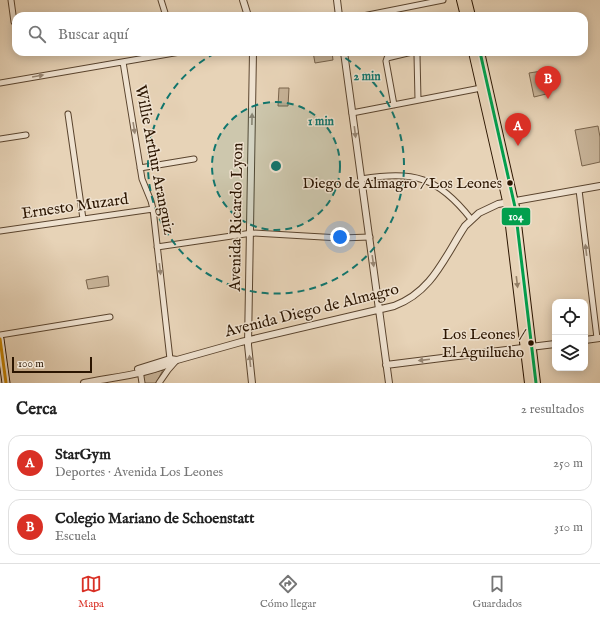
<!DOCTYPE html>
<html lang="es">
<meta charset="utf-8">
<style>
:root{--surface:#fff;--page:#f6f6f6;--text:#222;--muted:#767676;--line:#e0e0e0;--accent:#d93025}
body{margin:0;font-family:"IM FELL English",serif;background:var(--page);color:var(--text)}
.controls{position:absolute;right:12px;bottom:12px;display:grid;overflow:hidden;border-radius:8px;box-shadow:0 2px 10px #0003}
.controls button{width:36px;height:36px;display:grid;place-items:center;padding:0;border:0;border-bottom:1px solid var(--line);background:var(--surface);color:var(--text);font:20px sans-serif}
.scale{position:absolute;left:12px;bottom:10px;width:80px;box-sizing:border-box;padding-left:4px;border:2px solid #2b1501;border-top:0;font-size:11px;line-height:14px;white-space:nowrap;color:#2b1501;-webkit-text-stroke:3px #efe2d0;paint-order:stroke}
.you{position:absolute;left:340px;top:237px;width:14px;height:14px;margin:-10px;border:3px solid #fff;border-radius:50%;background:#1a73e8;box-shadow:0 0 0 6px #1a73e833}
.badge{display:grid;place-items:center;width:26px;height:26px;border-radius:50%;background:var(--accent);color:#fff;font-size:13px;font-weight:700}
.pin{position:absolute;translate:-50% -33px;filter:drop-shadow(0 1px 2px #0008)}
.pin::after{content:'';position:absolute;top:21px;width:14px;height:12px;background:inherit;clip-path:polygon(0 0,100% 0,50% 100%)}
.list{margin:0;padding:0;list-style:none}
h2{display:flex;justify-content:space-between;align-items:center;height:52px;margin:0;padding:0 16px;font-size:17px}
h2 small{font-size:13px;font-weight:400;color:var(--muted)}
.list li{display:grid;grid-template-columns:26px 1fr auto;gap:12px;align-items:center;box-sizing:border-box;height:56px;margin:0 8px 8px;padding:0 8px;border:1px solid var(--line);border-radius:12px}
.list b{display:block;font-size:15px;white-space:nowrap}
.list p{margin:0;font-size:13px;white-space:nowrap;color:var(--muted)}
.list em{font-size:13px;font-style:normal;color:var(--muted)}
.icon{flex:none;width:22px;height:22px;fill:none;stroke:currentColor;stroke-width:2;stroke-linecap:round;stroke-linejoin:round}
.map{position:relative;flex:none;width:600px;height:383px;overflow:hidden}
.search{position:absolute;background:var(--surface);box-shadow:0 2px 10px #0003;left:12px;right:12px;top:12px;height:44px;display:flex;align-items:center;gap:10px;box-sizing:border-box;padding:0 14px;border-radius:12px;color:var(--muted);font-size:15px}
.sheet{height:180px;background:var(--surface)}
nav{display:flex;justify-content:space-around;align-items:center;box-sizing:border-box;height:56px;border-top:1px solid var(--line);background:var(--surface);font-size:11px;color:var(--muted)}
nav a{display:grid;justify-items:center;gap:2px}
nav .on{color:var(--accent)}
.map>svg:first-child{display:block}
.green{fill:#c7b398;stroke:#79644c}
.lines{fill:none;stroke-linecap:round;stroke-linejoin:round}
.minor-casing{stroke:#5a442e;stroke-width:7}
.tertiary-casing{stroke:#5a442e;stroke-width:8}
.secondary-casing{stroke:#2b1501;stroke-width:9}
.primary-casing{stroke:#2b1501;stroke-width:10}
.minor{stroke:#efe2d0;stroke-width:5}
.tertiary{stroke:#efe2d0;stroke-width:6}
.secondary{stroke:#efe2d0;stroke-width:7}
.primary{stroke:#e7d3b7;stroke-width:8}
.bus-1-casing{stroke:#efe2d0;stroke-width:6}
.bus-2-casing{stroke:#efe2d0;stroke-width:6}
.bus-1{stroke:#029f4d;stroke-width:3}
.bus-2{stroke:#c48200;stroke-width:3}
.oneway{fill:#978673}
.oneway2{fill:#927e65}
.ring{fill:none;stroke:#0f766e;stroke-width:2;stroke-dasharray:7 5}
.bus-dot{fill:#2b1501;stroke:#efe2d0;stroke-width:1.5}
.labels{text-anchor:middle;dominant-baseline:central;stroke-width:3;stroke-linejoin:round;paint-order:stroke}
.bus-label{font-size:15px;fill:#2b1501;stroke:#efe2d0;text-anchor:end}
.street-label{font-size:16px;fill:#2b1501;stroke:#efe2d0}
.centre{fill:#0f766e;stroke:#efe2d0;stroke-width:2}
.ring-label{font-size:12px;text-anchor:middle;font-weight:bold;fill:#0f766e;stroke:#efe2d0;stroke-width:3;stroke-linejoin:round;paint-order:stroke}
.line-badge{stroke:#efe2d0;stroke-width:1.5}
.badge-label{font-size:11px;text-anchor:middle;font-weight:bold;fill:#fff}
</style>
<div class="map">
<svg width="600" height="383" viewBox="0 0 600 383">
<rect width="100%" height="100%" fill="#e7d3b7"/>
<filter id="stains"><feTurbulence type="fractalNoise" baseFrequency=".005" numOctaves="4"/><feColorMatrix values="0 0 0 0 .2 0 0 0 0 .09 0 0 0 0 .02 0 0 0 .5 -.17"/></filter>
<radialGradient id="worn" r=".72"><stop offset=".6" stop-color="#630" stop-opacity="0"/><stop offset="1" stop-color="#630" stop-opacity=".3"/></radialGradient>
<path class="green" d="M313 52H332L333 60 315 63Z
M542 71 546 94 534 97 529 73Z
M279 88H289L288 106H278Z
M598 126 600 137V162L582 166 575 130Z
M108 276 109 286 88 289 86 280Z
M163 370 156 383H144L143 375Z"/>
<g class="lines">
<g class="minor-casing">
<path id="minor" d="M11 0 14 22 16 24
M161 0 166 16
M84 16H86
M363 16 443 0
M415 52 417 55 418 100
M123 62 142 179 151 201 153 209 170 359
M0 83 180 52
M394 105 386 61 387 58 412 52
M352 113 481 88
M68 114 83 219
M0 139 26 135
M140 168 194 159
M361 179C414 171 437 176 471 219
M579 190 597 338
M0 231 153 209
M157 247 252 233 340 238 370 237
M0 335 110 317
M140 370 142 383
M159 383 168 370 175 362"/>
</g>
<g class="tertiary-casing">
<path id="tertiary" d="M243 0 248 16
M337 0 339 16
M344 52 389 383
M585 340 600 338
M386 365 555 344
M138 369 170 359 177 360
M84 383C113 377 151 374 177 360L241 342 394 306C432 292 444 258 465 226L479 213 498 204 600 186
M252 383 248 345 253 52"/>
</g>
<g class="secondary-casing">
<path id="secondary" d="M0 339 6 383"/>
</g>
<g class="primary-casing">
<path id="primary" d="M461 0 465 16
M467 0 471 16
M473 52 507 201 529 383
M480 52 515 207 536 383"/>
</g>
<use href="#minor" class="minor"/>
<use href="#tertiary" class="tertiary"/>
<use href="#secondary" class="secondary"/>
<use href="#primary" class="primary"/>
<g class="bus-1-casing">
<path id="bus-1" d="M480 52 515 207 536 383"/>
</g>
<g class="bus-2-casing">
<path id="bus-2" d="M0 339 6 383"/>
</g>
<use href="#bus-1" class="bus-1"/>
<use href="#bus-2" class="bus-2"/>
</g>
<defs><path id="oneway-solid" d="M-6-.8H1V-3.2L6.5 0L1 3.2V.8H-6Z"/></defs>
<g class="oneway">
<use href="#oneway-solid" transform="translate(38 76) rotate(-10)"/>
<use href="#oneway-solid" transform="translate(252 119) rotate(-89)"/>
<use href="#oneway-solid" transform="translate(134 128) rotate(81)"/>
<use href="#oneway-solid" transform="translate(355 132) rotate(83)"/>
<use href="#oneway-solid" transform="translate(586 250) rotate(-97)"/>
<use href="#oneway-solid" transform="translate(373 261) rotate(82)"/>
<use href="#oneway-solid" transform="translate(160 269) rotate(83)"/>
<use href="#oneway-solid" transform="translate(424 360) rotate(173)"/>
<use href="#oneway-solid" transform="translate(250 361) rotate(-96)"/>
</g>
<use class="oneway2" href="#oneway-solid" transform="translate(517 282) rotate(83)"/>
<circle cx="276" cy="166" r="64" fill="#0f766e" fill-opacity=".12"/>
<g class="ring">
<circle cx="276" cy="166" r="64"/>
<path d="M335 52A128 128 0 1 1 217 52"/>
</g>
<g class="bus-dot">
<circle cx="510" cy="183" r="3.5"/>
<circle cx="531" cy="343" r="3.5"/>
</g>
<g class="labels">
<g class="bus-label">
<text x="502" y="183">Diego de Almagro / Los Leones</text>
<text x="524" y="334">Los Leones /<tspan x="524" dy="18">El Aguilucho</tspan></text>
</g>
<g class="street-label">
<text transform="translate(154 160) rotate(79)">Willie Arthur Aranguiz</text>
<text transform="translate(75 207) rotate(-8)">Ernesto Muzard</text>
<text transform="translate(237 217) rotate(-89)">Avenida Ricardo Lyon</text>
<text transform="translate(312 311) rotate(-14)">Avenida Diego de Almagro</text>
</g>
</g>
<circle cx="276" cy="166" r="6" class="centre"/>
<g class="ring-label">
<text x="367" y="80">2 min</text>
<text x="321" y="125">1 min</text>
</g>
<rect class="line-badge" x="501" y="207" width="30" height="19" rx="4" fill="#029f4d"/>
<g class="badge-label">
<text x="516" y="220">104</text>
</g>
<rect width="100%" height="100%" filter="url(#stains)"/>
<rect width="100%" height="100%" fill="url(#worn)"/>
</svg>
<div class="controls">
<button><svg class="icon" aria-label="locate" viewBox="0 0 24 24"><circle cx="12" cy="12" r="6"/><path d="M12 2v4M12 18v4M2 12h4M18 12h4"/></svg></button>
<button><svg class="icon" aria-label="layers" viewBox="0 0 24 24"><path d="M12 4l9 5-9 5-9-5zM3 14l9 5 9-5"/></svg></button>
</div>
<div class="scale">100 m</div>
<div class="you"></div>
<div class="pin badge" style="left:518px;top:146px">A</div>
<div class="pin badge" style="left:548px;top:99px">B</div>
<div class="search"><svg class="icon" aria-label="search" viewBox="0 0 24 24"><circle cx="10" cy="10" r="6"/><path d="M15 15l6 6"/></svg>Buscar aquí</div>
</div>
<section class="sheet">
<h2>Cerca<small>2 resultados</small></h2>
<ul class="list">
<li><span class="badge">A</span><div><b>StarGym</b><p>Deportes · Avenida Los Leones</p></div><em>250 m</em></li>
<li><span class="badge">B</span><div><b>Colegio Mariano de Schoenstatt</b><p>Escuela</p></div><em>310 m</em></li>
</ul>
</section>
<nav>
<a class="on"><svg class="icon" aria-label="map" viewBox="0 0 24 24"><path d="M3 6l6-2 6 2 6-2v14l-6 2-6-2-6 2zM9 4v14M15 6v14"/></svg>Mapa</a>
<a><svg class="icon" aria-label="directions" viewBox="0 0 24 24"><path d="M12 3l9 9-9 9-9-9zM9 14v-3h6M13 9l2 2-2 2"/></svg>Cómo llegar</a>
<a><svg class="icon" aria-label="saved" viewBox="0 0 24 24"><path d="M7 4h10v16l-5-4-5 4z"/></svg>Guardados</a>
</nav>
